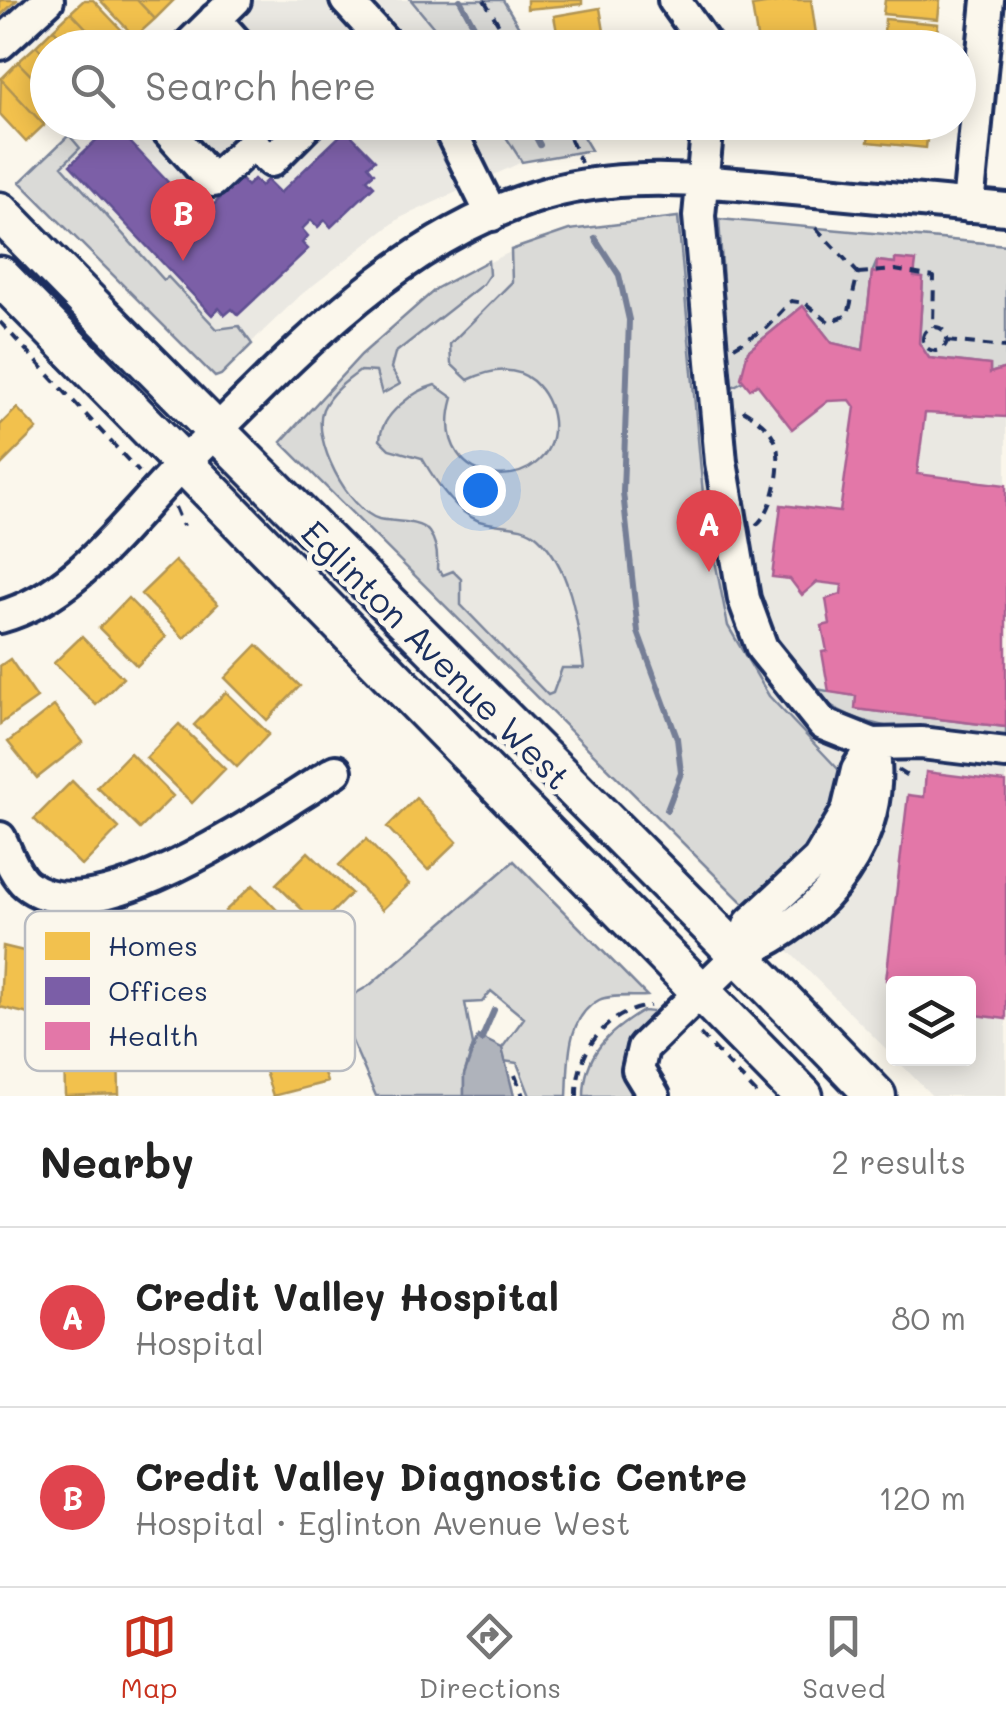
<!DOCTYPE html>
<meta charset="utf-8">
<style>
:root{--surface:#fff;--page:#f6f6f6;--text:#222;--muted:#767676;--line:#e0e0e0;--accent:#c8321e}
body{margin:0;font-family:Mali,sans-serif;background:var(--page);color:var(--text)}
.controls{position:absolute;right:30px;bottom:30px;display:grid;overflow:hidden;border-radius:10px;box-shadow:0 5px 25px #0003}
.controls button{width:90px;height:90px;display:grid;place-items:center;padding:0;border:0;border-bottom:2px solid var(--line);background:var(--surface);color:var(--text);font:50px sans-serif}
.you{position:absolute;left:480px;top:490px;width:35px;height:35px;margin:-25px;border:8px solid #fff;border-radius:50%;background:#1a73e8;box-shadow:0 0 0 15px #1a73e833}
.badge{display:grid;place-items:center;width:65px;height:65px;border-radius:50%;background:var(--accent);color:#fff;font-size:32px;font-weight:700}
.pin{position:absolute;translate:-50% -82px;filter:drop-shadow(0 2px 5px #0008)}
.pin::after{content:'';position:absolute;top:52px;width:35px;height:30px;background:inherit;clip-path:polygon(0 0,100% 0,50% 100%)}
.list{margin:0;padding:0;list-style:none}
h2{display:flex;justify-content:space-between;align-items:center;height:130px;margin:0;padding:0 40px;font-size:42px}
h2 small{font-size:32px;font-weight:400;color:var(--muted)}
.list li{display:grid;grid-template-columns:65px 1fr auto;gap:30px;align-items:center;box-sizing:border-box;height:180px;padding:0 40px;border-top:2px solid var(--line)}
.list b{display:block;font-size:38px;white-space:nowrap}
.list p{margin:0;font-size:32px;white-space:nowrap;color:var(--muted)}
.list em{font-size:32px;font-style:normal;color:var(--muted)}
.icon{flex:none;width:55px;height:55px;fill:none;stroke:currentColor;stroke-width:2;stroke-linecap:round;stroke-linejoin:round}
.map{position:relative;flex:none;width:1006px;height:1096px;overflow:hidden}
.search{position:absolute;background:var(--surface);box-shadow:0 5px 25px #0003;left:30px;right:30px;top:30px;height:110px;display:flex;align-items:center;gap:25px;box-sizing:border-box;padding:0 35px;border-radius:55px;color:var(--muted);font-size:38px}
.sheet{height:490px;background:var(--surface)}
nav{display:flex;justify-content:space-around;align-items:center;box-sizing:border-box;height:140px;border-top:2px solid var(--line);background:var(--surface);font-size:28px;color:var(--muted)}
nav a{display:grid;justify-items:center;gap:5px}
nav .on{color:var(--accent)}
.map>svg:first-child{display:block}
.built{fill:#eae8e2}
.green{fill:#dadad7;stroke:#7a849a;stroke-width:2.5}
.water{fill:#afb3bb;stroke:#747e96;stroke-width:2.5}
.homes{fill:#f2c14e;stroke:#b29553;stroke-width:2.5}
.offices{fill:#7b5ea7;stroke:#5e5091;stroke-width:2.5}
.health{fill:#e377a8;stroke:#a76192;stroke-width:2.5}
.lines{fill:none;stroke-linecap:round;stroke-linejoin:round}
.stream{stroke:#747e96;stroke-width:6}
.minor-casing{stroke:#1b2f5e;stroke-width:38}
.major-casing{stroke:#1b2f5e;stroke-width:45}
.path{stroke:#1b2f5e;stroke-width:4;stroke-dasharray:10 8;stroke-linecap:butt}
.minor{stroke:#fbf7ec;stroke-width:30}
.major{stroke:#fbf7ec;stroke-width:38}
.labels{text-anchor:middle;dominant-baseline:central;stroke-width:10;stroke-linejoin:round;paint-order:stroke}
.street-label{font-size:35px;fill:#1b2f5e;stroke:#fbf7ec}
.key{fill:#fbf7ec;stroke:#b8bbc1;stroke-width:2.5}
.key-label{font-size:28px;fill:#1b2f5e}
</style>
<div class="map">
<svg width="1006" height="1096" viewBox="0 0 1006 1096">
<rect width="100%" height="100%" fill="#fbf7ec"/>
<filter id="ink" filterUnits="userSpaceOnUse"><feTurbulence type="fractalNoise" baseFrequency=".01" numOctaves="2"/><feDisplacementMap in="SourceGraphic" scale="20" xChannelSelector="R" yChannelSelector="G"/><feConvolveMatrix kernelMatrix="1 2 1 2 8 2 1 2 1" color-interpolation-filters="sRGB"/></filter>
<g filter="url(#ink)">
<path class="built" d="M209 0H411L450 47 160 48Z
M82 122 497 123 522 162 400 218 302 294 215 377 20 182Z
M678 217 1006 245V1096H932L896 1059 968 1058V984H894L893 1056 281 442 361 355 437 288 539 238Z"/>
<path class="green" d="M411 0H503L531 47H450Z
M497 123H575L591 150 522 162Z
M69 135 80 148 62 166 164 280 168 277 217 329 239 326 252 344 221 375 215 377 20 182Z
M678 217 704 505 728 626 769 696 838 769 844 768 840 803 811 846 746 906 281 442 361 355 437 288 488 261 489 275 483 284 395 353 391 368 400 384 382 394 376 372 360 371C346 381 331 392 323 409 311 439 348 510 379 519 392 522 420 520 429 532 437 543 438 556 437 569L443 575 453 571 461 579V605L548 695 553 693 562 668H584C578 626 572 568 538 537 523 523 498 527 479 521 455 512 434 479 422 458L389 449 380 440C381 415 413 391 435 385L453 398C425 495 559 497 553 421 551 404 545 392 533 381 513 364 489 370 468 380L451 364 450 344 512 282 511 250 569 230Z
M719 219 1006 245V368L990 373V365L929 358 919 343 923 278 914 277 915 261 896 259 895 263 877 261 872 273 863 350 832 343 803 306 748 351 744 381 730 388Z
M811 688 856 696V709L1006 727V738C945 731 854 738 811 688Z
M514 861 647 996C634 997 611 994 599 1000 565 1018 569 1064 567 1096H530L517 1063 503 1061 502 1048 524 1018 491 991 482 1002 465 1003 473 1045 464 1075V1096H376L336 1005 370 985Z
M643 1011 664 1013C653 1047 651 1064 669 1096H584C584 1054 608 1032 643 1011Z"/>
<path class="water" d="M478 1036 502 1048 514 1096H464V1075Z"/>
<path class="homes" d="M0 0H17L0 16Z
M84 0H93L132 41 125 48H105L71 12Z
M100 0H137L155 19 135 37Z
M137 0H174L155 19Z
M527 0H582V4L527 9Z
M790 0H811L816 34 758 43 752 6Z
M885 0H940L938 19 883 14Z
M600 8 606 43 560 48 554 16Z
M71 12 105 48H71L53 29Z
M885 19 938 24 936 48H883Z
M53 29 71 48H48V58L36 46Z
M654 39 655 48H607Z
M813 41 814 48H772Z
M36 46 48 58V93L18 62Z
M18 62 48 93 44 125 1 79Z
M1 79 44 125 26 142 0 114Z
M606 122H665V124L607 131Z
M761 122H815V130L761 131Z
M870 122H929L926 148 868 142Z
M17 408 37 429 0 466V425Z
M175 561 218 604 184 638 141 594Z
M128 598 166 637 137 666 99 628Z
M82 636 123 678 96 705 54 663Z
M257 645 300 686 267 720 225 678Z
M10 659 37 698 0 724V666Z
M226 692 269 734 237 767 194 725Z
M54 706 83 742 37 778 8 742Z
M179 724 225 769 192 803 146 758Z
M130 753 173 796 140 829 97 787Z
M72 781 119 828 82 866 34 819Z
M416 798 457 842 428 870 387 827Z
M366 839 409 884 382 910 339 865Z
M308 852 351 893 319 926 276 884Z
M253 885 297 931 270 958 225 911Z
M3 946 48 957 33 1015 0 1007Z
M312 1036 327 1082 273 1096 259 1053Z
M118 1048 119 1094 65 1096 64 1049Z"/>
<path class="offices" d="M113 124 201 217 240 179 247 186 254 179 261 186 267 180 280 193 346 130 375 160 368 166 374 173 367 179 374 186 331 227 325 220 318 227 311 220 302 229 308 236 302 243 308 249 238 315 232 309 225 315 219 308 212 315 70 165Z"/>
<path class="health" d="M895 259 916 261 914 277 923 278 919 343 929 358 990 365V373L1006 368V417L925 413 917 474 1006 485V727L855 709 856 696 829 692 822 652 827 651 822 626 830 624 826 599 841 594 842 585 817 582 802 595 790 579 772 577 781 505 840 512 855 407 850 400 828 401 792 429 757 384 750 389 741 378 748 351 803 306 832 343 863 350 872 272 876 273 877 261 895 263Z
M926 772 1006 782V1019L968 1014V984L886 980 908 795 924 797Z"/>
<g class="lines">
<path class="stream" d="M460 0 486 48
M528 122 540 145
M595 238 619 275 629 320 623 492 638 632 677 738 681 773 667 810
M481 1040 494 1010"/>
<g class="minor-casing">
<path id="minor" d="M346 0 390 48
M674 0 708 48
M215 19 241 48
M0 44 48 0
M186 48 235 0
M160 122 213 181 252 144 271 161 310 122
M446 122 492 215
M708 122 699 216 721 462 744 599 762 648 823 724 873 744 921 743 1006 753
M968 206 988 0
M0 617C81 595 131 513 189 458 296 353 408 227 560 190 637 172 716 182 794 189 865 196 935 202 1006 209
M0 838C7 852 14 874 26 884 95 940 273 808 336 771
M739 954C824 920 889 839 873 744
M654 1096 638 1070 643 1048 739 954 750 923 818 860 847 812 857 770 873 744"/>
</g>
<g class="major-casing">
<path id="major" d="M0 212C289 509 588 797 876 1096
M0 276 803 1096"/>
</g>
<path class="path" d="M484 0 513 48
M563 122 581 163
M858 273 895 270 934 277 933 327
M0 322 139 472
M923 339a12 12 0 1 1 24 0a12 12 0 1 1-24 0Z
M947 341 1006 347
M734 347 766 328 791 301 805 303 829 322 848 315 858 273 813 225
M743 410C756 418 771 428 776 443 783 465 774 511 756 525
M175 507 183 526
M898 770 911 778
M700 1034 759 1096
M515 1075 523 1096
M577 1096C576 1052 605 1012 650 1006"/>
<use href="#minor" class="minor"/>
<use href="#major" class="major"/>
</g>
</g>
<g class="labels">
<g class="street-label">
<text transform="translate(437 654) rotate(45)">Eglinton Avenue West</text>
</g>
</g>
<rect x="25" y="911" width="330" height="160" rx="15" class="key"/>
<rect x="45" y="932" width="45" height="28" fill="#f2c14e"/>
<rect x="45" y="977" width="45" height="28" fill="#7b5ea7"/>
<rect x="45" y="1022" width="45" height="28" fill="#e377a8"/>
<g class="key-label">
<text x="108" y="956">Homes</text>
<text x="108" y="1001">Offices</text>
<text x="108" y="1046">Health</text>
</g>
</svg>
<div class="controls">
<button><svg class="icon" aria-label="layers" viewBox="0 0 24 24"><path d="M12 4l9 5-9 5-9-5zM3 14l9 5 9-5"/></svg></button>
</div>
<div class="you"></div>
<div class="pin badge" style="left:709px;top:572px;background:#e0444e">A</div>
<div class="pin badge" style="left:183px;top:261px;background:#e0444e">B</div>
<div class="search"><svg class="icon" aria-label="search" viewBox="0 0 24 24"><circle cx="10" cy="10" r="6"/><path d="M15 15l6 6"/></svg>Search here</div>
</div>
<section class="sheet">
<h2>Nearby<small>2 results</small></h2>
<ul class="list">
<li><span class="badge" style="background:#e0444e">A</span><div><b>Credit Valley Hospital</b><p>Hospital</p></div><em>80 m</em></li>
<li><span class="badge" style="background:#e0444e">B</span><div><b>Credit Valley Diagnostic Centre</b><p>Hospital · Eglinton Avenue West</p></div><em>120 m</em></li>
</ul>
</section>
<nav>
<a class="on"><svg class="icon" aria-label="map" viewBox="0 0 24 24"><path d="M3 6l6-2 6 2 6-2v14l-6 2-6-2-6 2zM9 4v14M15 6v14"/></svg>Map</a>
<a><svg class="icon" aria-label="directions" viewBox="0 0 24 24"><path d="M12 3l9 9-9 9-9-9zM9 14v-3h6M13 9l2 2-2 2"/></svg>Directions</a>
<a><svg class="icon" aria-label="saved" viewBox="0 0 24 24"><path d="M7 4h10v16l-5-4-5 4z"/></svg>Saved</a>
</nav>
